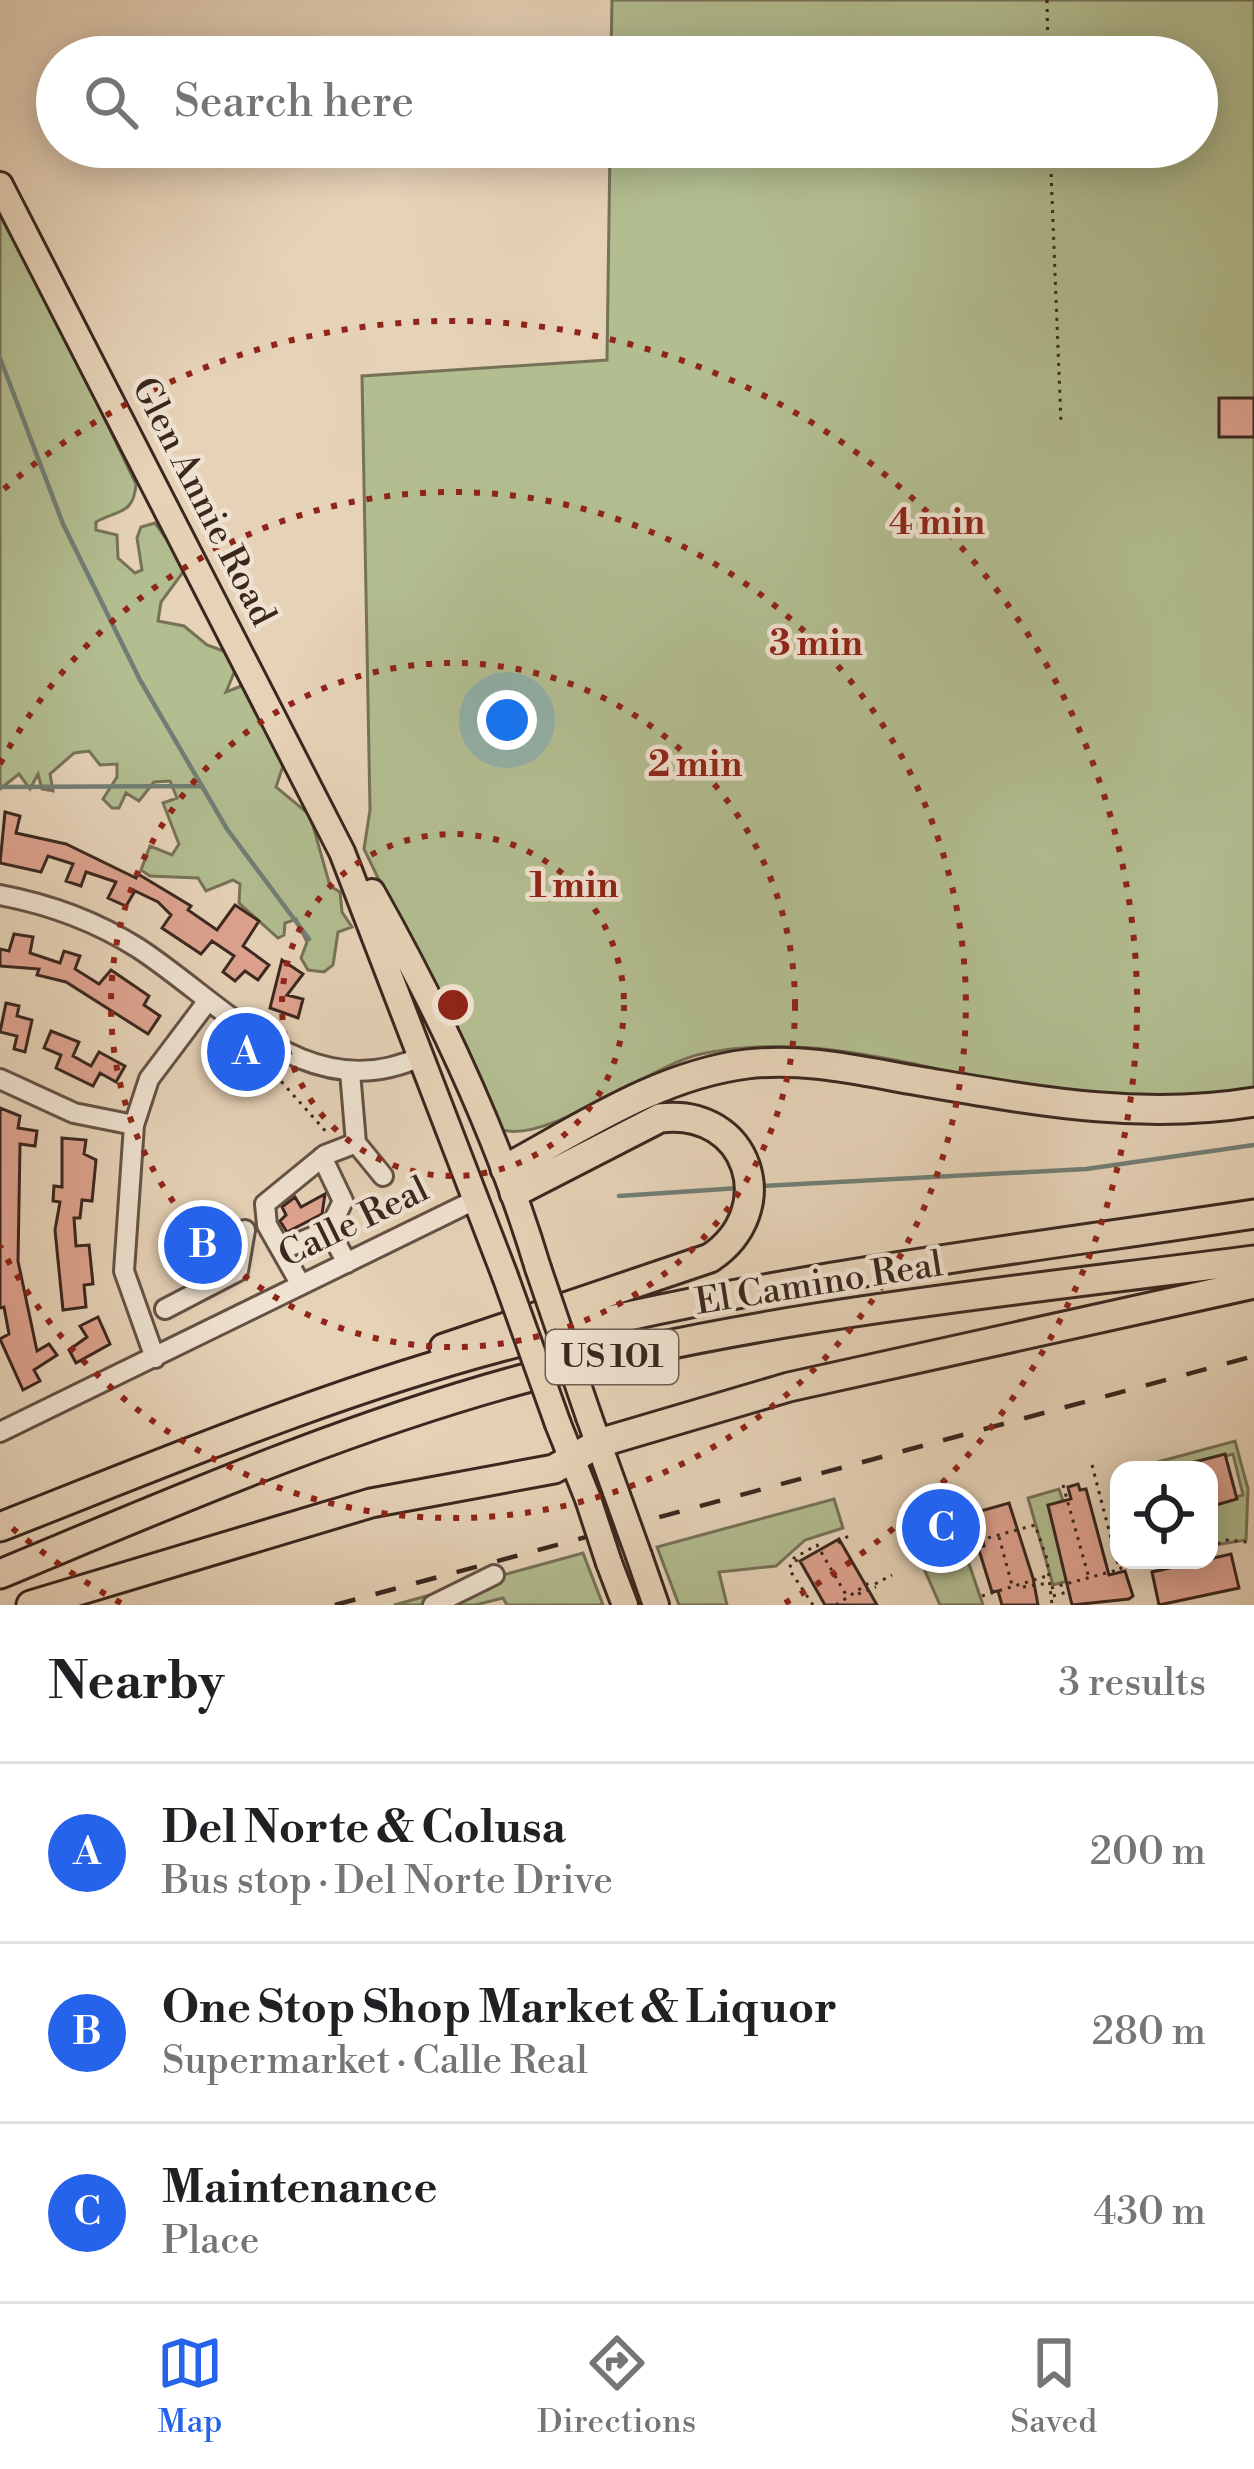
<!DOCTYPE html>
<meta charset="utf-8">
<style>
:root{--surface:#fff;--page:#f2f2f2;--text:#202124;--muted:#757577;--line:#e0e0e0;--accent:#2563eb}
body{margin:0;font-family:"Libre Bodoni",serif;background:var(--page);color:var(--text)}
.controls{position:absolute;right:36px;bottom:36px;display:grid;overflow:hidden;border-radius:24px;box-shadow:0 6px 30px #0003}
.controls button{width:108px;height:108px;display:grid;place-items:center;padding:0;border:0;border-bottom:3px solid var(--line);background:var(--surface);color:var(--text);font:60px sans-serif}
.you{position:absolute;left:507px;top:720px;width:42px;height:42px;margin:-30px;border:9px solid #fff;border-radius:50%;background:#1a73e8;box-shadow:0 0 0 18px #1a73e833}
.badge{display:grid;place-items:center;width:78px;height:78px;border-radius:50%;background:var(--accent);color:#fff;font-size:39px;font-weight:700}
.pin{position:absolute;translate:-50% -50%;border:6px solid #fff;box-shadow:0 3px 12px #0006}
.list{margin:0;padding:0;list-style:none}
h2{display:flex;justify-content:space-between;align-items:center;height:156px;margin:0;padding:0 48px;font-size:51px}
h2 small{font-size:39px;font-weight:400;color:var(--muted)}
.list li{display:grid;grid-template-columns:78px 1fr auto;gap:36px;align-items:center;box-sizing:border-box;height:180px;padding:0 48px;border-top:3px solid var(--line)}
.list b{display:block;font-size:45px;white-space:nowrap}
.list p{margin:0;font-size:39px;white-space:nowrap;color:var(--muted)}
.list em{font-size:39px;font-style:normal;color:var(--muted)}
.icon{flex:none;width:66px;height:66px;fill:none;stroke:currentColor;stroke-width:2;stroke-linecap:round;stroke-linejoin:round}
.map{position:relative;flex:none;width:1254px;height:1605px;overflow:hidden}
.search{position:absolute;background:var(--surface);box-shadow:0 6px 30px #0003;left:36px;right:36px;top:36px;height:132px;display:flex;align-items:center;gap:30px;box-sizing:border-box;padding:0 42px;border-radius:66px;color:var(--muted);font-size:45px}
.sheet{height:696px;background:var(--surface)}
nav{display:flex;justify-content:space-around;align-items:center;box-sizing:border-box;height:168px;border-top:3px solid var(--line);background:var(--surface);font-size:33px;color:var(--muted)}
nav a{display:grid;justify-items:center;gap:6px}
nav .on{color:var(--accent)}
.map>svg:first-child{display:block}
.green{fill:#b2bd90;stroke:#767258;stroke-width:3}
.lines{fill:none;stroke-linecap:round;stroke-linejoin:round}
.stream{stroke:#717e75;stroke-width:4.5}
.building{fill:#dfa390;stroke:#3a271f;stroke-width:3}
.minor-casing{stroke:#655245;stroke-width:24}
.major-casing{stroke:#3a271f;stroke-width:30}
.highway-casing{stroke:#3a271f;stroke-width:33}
.path{stroke:#3a271f;stroke-width:3;stroke-dasharray:3 6;stroke-linecap:butt}
.minor{stroke:#efe2d0;stroke-width:18}
.major{stroke:#e6d2b7;stroke-width:24}
.highway{stroke:#e6d2b7;stroke-width:27}
.rail{stroke:#3a271f;stroke-width:4.5;stroke-dasharray:21 21;stroke-linecap:butt}
.major-bridge-casing{stroke:#3a271f;stroke-width:30;stroke-linecap:butt}
.major-bridge{stroke:#e6d2b7;stroke-width:24}
.ring{fill:none;stroke:#8f2418;stroke-width:6;stroke-dasharray:6 12}
.labels{text-anchor:middle;dominant-baseline:central;stroke-width:9;stroke-linejoin:round;paint-order:stroke}
.shield{fill:#efe2d0;stroke:#705f54;stroke-width:3}
.shield-label{font-size:33px;font-weight:bold;fill:#3a271f}
.street-label{font-size:36px;fill:#3a271f;stroke:#efe2d0}
.centre{fill:#8f2418;stroke:#efe2d0;stroke-width:6}
.ring-label{font-size:36px;text-anchor:middle;font-weight:bold;fill:#8f2418;stroke:#efe2d0;stroke-width:9;stroke-linejoin:round;paint-order:stroke}
</style>
<div class="map">
<svg width="1254" height="1605" viewBox="0 0 1254 1605">
<rect width="100%" height="100%" fill="#e6d2b7"/>
<filter id="stains"><feTurbulence type="fractalNoise" baseFrequency=".00167" numOctaves="4"/><feColorMatrix values="0 0 0 0 .2 0 0 0 0 .09 0 0 0 0 .02 0 0 0 .5 -.17"/></filter>
<radialGradient id="worn" r=".72"><stop offset=".6" stop-color="#630" stop-opacity="0"/><stop offset="1" stop-color="#630" stop-opacity=".3"/></radialGradient>
<path class="green" d="M612 0H1254V1093C1201 1095 1142 1106 1090 1100 963 1083 829 1026 701 1054 650 1065 543 1147 500 1129L364 849 370 810 362 376 607 360 610 147H1197V57H611Z
M0 200 136 484C134 515 117 510 96 522V530L117 535 118 558 135 573 142 570 137 538 141 527 155 523 165 537H172L186 568 161 602 158 621 184 626 207 645 229 653 236 668 226 692 244 685 285 760 276 787 310 815 330 886 340 892 342 912 352 927 338 932 333 965 324 972 308 970 301 958 307 942 296 919 285 923 284 935 278 938 239 903 240 884 233 880 206 891 198 878 150 876 141 870 150 846 172 855 179 844 163 803 177 798 170 781 154 782 139 801 126 793 119 808H112L103 799 117 777V764L100 765 89 751 74 753 50 774 53 791 42 789 38 774 30 789 19 774 0 789Z
M1235 1441 1248 1489 1246 1540 1209 1546V1505L1243 1495 1233 1454 1173 1470 1143 1466Z
M1059 1489 1063 1501 1048 1506 1068 1581 1053 1585 1028 1498Z
M834 1499 843 1528 805 1540 776 1566 719 1572 727 1605H679L657 1547Z
M953 1517 983 1605H940L907 1530Z
M583 1553 603 1605H507L503 1598 475 1605H394Z"/>
<g class="lines">
<path class="stream" d="M0 358 63 524 140 680 227 829 309 939
M0 787 202 786
M762 1186 1086 1169 1254 1145
M619 1196 739 1188"/>
</g>
<path class="building" d="M1219 398H1254V437H1219Z
M5 812 20 816 16 833 66 844 136 878 138 874 191 906 188 910 217 930 235 905 259 921 243 946 269 965 258 980 245 971 235 981 223 972 234 956 212 941 201 954 162 928 171 915 158 902 135 891 126 906 108 898 116 882 86 872 81 886 66 881 73 864 48 856 41 872 0 863Z
M14 934 33 937 30 953 60 963 64 951 80 956 75 969 99 984 111 970 149 996 144 1005 160 1016 148 1034 66 982 37 975 39 969 0 966V949L9 951Z
M282 960 303 974 287 995 303 999 298 1018 270 1008Z
M6 1003 19 1006 17 1016 32 1020 25 1052 14 1049 17 1036 0 1032Z
M51 1031 79 1042 73 1056 91 1066 99 1052 125 1066 116 1082 100 1073 93 1086 56 1068 61 1055 44 1048Z
M0 1108 20 1116 18 1128 37 1131 35 1146 20 1144 18 1261 37 1351 49 1344 57 1355 34 1370 40 1381 23 1390 0 1339 9 1334 4 1307 0 1308Z
M62 1138 86 1140 84 1154 96 1160 92 1201 82 1200 80 1218H74L76 1246 89 1245 93 1284 84 1285 86 1307 63 1310 55 1230 60 1202 53 1201 54 1186 62 1187Z
M325 1194 322 1214 287 1232 280 1221 286 1215 282 1207 295 1197 301 1207Z
M218 1218 230 1239 228 1250 188 1271 173 1242Z
M98 1317 110 1344 76 1363 69 1350 87 1337 80 1326Z
M1225 1454 1237 1499 1209 1507V1470L1179 1466Z
M1078 1484 1080 1490 1086 1489 1109 1575 1125 1571 1133 1596 1129 1599 1072 1605 1048 1505 1071 1499 1068 1487Z
M1009 1503 1033 1578 1038 1605H1002L998 1591 992 1592 978 1547 984 1546 977 1512Z
M839 1539 869 1591 877 1605H825L800 1561Z
M1231 1554 1239 1588 1159 1605 1152 1572Z"/>
<g class="lines">
<g class="minor-casing">
<path id="minor" d="M0 895C48 904 97 922 138 948 224 1004 309 1110 422 1056
M350 1072 356 1143 383 1176
M0 1079 74 1113 134 1125
M322 1157 343 1201 329 1230 347 1263
M281 1250 329 1230
M301 1285 267 1225 265 1204 325 1155 356 1143
M165 1309 238 1271 245 1230
M155 1358 124 1271 134 1125 149 1079 207 1002
M0 1432 477 1199
M433 1605 494 1575"/>
</g>
<g class="major-casing">
<path id="major" d="M0 185 342 852 505 1276
M372 892C439 1011 499 1138 538 1268
M589 1417 616 1492
M558 1424 588 1499
M639 1556 656 1605
M609 1563 625 1605"/>
</g>
<g class="highway-casing">
<path id="highway" d="M505 1169C581 1128 659 1075 747 1064 805 1057 861 1071 919 1081 1032 1100 1139 1121 1254 1102
M444 1348 710 1258C782 1210 749 1107 660 1118L514 1193
M0 1527C166 1462 331 1392 504 1346 749 1281 1003 1252 1254 1214
M0 1574C171 1503 340 1429 519 1380 758 1315 1008 1292 1254 1260
M31 1605 371 1503 554 1469 599 1443 789 1387 1254 1284"/>
</g>
<path class="path" d="M1047 0 1048 57
M1050 147 1061 423
M210 1027 272 1071 328 1134
M1092 1465 1119 1569 1139 1560
M1139 1465 1140 1470
M1063 1485 1089 1578
M999 1537 1012 1585
M838 1543 850 1535
M962 1545 1035 1525 1047 1559 1052 1605
M1209 1547 1227 1540 1247 1542
M795 1560 803 1563
M875 1584 892 1575
M1023 1587 1048 1583
M1051 1588 1117 1570
M858 1594 876 1587
M982 1596 1050 1575
M1053 1596 1067 1592
M813 1605 789 1569 794 1558 817 1545 848 1598
M836 1605 873 1580"/>
<use href="#minor" class="minor"/>
<use href="#major" class="major"/>
<use href="#highway" class="highway"/>
<path class="rail" d="M335 1605 1254 1356"/>
<g class="major-bridge-casing">
<path id="major-bridge" d="M538 1268 589 1417
M505 1276 558 1424
M616 1492 639 1556
M588 1499 609 1563"/>
</g>
<use href="#major-bridge" class="major-bridge"/>
</g>
<g class="ring">
<circle cx="453" cy="1005" r="171"/>
<circle cx="453" cy="1005" r="342"/>
<path d="M0 764A513 513 0 1 1 0 1246"/>
<path d="M121 1603A684 684 0 0 1 4 1521M4 489A684 684 0 1 1 785 1603"/>
</g>
<g class="labels">
<rect class="shield" x="546" y="1330" width="132" height="54" rx="9"/>
<g class="shield-label">
<text x="612" y="1357">US 101</text>
</g>
<g class="street-label">
<text transform="translate(203 502) rotate(63)">Glen Annie Road</text>
<text transform="translate(354 1223) rotate(-26)">Calle Real</text>
<text transform="translate(819 1284) rotate(-9)">El Camino Real</text>
</g>
</g>
<circle cx="453" cy="1005" r="18" class="centre"/>
<g class="ring-label">
<text x="937" y="534">4 min</text>
<text x="816" y="655">3 min</text>
<text x="695" y="776">2 min</text>
<text x="574" y="897">1 min</text>
</g>
<rect width="100%" height="100%" filter="url(#stains)"/>
<rect width="100%" height="100%" fill="url(#worn)"/>
</svg>
<div class="controls">
<button><svg class="icon" aria-label="locate" viewBox="0 0 24 24"><circle cx="12" cy="12" r="6"/><path d="M12 2v4M12 18v4M2 12h4M18 12h4"/></svg></button>
</div>
<div class="you"></div>
<div class="pin badge" style="left:246px;top:1052px">A</div>
<div class="pin badge" style="left:203px;top:1245px">B</div>
<div class="pin badge" style="left:941px;top:1528px">C</div>
<div class="search"><svg class="icon" aria-label="search" viewBox="0 0 24 24"><circle cx="10" cy="10" r="6"/><path d="M15 15l6 6"/></svg>Search here</div>
</div>
<section class="sheet">
<h2>Nearby<small>3 results</small></h2>
<ul class="list">
<li><span class="badge">A</span><div><b>Del Norte &amp; Colusa</b><p>Bus stop · Del Norte Drive</p></div><em>200 m</em></li>
<li><span class="badge">B</span><div><b>One Stop Shop Market &amp; Liquor</b><p>Supermarket · Calle Real</p></div><em>280 m</em></li>
<li><span class="badge">C</span><div><b>Maintenance</b><p>Place</p></div><em>430 m</em></li>
</ul>
</section>
<nav>
<a class="on"><svg class="icon" aria-label="map" viewBox="0 0 24 24"><path d="M3 6l6-2 6 2 6-2v14l-6 2-6-2-6 2zM9 4v14M15 6v14"/></svg>Map</a>
<a><svg class="icon" aria-label="directions" viewBox="0 0 24 24"><path d="M12 3l9 9-9 9-9-9zM9 14v-3h6M13 9l2 2-2 2"/></svg>Directions</a>
<a><svg class="icon" aria-label="saved" viewBox="0 0 24 24"><path d="M7 4h10v16l-5-4-5 4z"/></svg>Saved</a>
</nav>
